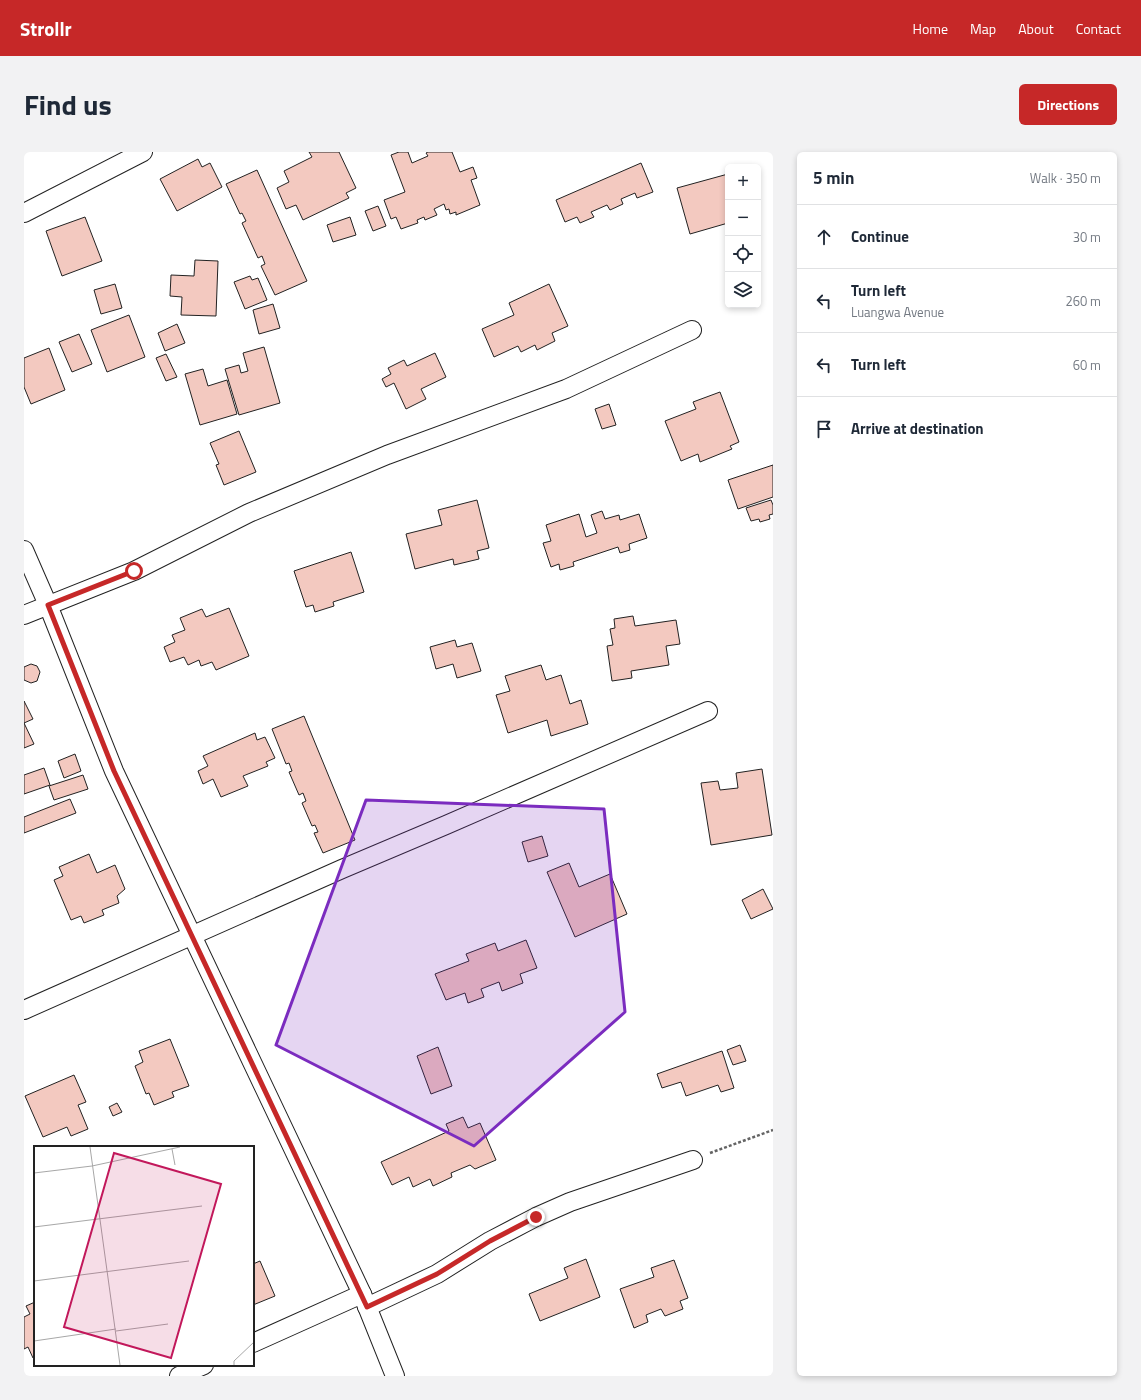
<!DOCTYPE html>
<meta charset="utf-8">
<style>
:root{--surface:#fff;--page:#f2f2f3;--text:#1f2937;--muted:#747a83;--line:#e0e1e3;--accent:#c62828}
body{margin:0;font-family:"Titillium Web",sans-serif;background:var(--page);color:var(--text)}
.controls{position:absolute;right:12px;top:12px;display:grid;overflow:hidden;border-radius:6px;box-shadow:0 2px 6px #0003}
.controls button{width:36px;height:36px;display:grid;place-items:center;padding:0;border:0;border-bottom:1px solid var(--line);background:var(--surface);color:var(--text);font:20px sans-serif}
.stop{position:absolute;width:12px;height:12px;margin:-9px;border:3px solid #c62828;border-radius:50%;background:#fff}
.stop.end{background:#c62828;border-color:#fff;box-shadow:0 1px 4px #0008}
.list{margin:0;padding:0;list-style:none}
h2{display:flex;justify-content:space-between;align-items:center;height:52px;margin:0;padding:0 16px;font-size:17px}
h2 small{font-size:13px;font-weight:400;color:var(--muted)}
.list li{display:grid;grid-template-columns:26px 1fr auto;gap:12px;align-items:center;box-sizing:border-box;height:64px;padding:0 16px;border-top:1px solid var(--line)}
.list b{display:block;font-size:15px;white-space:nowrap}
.list p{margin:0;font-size:13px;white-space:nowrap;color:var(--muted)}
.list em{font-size:13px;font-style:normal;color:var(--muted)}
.icon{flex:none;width:22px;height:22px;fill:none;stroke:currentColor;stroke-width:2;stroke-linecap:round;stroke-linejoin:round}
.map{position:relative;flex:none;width:749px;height:1224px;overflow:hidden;border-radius:6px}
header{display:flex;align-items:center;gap:24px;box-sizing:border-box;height:56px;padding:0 20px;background:var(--accent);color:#fff}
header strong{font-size:19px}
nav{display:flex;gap:22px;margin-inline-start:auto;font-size:14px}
.intro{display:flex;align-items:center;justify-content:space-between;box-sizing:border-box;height:96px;padding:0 24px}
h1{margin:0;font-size:28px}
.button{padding:10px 18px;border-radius:6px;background:var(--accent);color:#fff;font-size:14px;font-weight:700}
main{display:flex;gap:24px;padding:0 24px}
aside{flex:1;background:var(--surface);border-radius:6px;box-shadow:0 2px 6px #0003}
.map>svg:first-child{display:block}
.building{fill:#f3c9c0;stroke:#222}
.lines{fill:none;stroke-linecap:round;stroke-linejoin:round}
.street-casing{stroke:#222;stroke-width:20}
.path{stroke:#646464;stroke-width:2.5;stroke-dasharray:3 2;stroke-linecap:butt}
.street{stroke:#fff;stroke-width:18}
.route{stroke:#c62828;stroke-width:5}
.marked{fill:#7b2cbf;fill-opacity:0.2;stroke:#7b2cbf;stroke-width:3;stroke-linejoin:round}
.inset-road{fill:none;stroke:#a7a7a7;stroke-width:1}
.view{fill:#c2185b;fill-opacity:0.15;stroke:#c2185b;stroke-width:2}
.inset-edge{fill:none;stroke:#222;stroke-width:2}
</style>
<header>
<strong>Strollr</strong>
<nav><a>Home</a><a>Map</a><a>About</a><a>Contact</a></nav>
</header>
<div class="intro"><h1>Find us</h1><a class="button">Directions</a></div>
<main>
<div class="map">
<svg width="749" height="1224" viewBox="0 0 749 1224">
<rect width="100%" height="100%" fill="#fff"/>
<g class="building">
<polygon points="285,0 315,0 332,36 322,41 325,46 279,68 272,53 262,57 253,36 265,30 260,19 288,5"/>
<polygon points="375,0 384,0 388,11 404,4 402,1 404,0 428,0 436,20 449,15 453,26 447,28 456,53 432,63 432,60 426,62 425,57 422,58 420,52 410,57 413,63 401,68 400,65 393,68 394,71 377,77 372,65 367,67 360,48 381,40 367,3"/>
<polygon points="174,7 178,15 186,11 198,35 153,59 136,27"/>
<polygon points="617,11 629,40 613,46 611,41 597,47 599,52 586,58 583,53 567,60 570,65 556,71 553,65 541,70 532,48"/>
<polygon points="233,18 283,129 251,143 237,114 241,112 238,104 234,106 218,71 222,69 218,61 216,62 202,32"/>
<polygon points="704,22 704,71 666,82 653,36"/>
<polygon points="354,54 362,74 349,79 341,59"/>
<polygon points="61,65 78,109 38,124 22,79"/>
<polygon points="326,65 332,83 309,90 303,73"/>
<polygon points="171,108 194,109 192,164 157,163 158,145 146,144 147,123 170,124"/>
<polygon points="226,124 228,128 234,126 243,148 221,157 210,130"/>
<polygon points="91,132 98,156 77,162 70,138"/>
<polygon points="525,132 544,174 528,181 531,189 513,198 511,193 497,200 494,194 470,205 458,177 490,163 485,151"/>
<polygon points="249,152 256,176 235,182 229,158"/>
<polygon points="105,163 121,205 83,220 67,178"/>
<polygon points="153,172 161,191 141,199 134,181"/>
<polygon points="55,182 68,212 48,220 35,190"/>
<polygon points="240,195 256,251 215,263 201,217 215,213 217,221 224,219 219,201"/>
<polygon points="25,196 41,238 7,252 0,235 0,206"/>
<polygon points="411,201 422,225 397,237 402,247 382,257 370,231 362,235 358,227 367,222 364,216 380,208 383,214"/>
<polygon points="142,202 153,225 142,229 132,206"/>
<polygon points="179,217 184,234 203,228 213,262 176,273 161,222"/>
<polygon points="696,240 715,290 706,294 708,297 676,310 674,302 657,309 641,269 672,257 669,250"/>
<polygon points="585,252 592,273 578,277 571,257"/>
<polygon points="215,279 232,320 200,333 192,313 195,312 186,291"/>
<polygon points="749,313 749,345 714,357 704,328"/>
<polygon points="453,348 465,396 453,399 455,407 430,413 429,407 391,417 382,382 418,373 414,358"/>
<polygon points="747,348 749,353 749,362 745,363 746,367 736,370 735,367 727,369 722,356"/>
<polygon points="578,359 581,367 595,363 596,368 615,362 623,386 605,392 606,398 596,401 594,395 549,410 550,414 536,418 535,412 527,415 519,391 527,389 522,373 555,362 562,385 573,381 567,363"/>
<polygon points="327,400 340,440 309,450 310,454 291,460 289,453 282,455 270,419"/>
<polygon points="205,456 225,504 192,518 188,510 177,514 175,508 164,513 160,505 146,510 140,495 151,490 148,483 161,478 156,466 178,457 182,465"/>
<polygon points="609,464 611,474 652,468 656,492 642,494 645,513 607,519 608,526 588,529 583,494 589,493 586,477 591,476 590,467"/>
<polygon points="431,488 433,495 448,491 457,519 433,526 429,512 412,517 406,495"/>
<polygon points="7,512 13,514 16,520 13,529 7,531 0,528 0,515"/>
<polygon points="517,513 522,528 537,523 546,552 557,548 564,572 527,584 523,568 484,581 472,543 486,539 481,524"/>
<polygon points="0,549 9,567 0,571 10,592 0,596"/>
<polygon points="280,564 331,688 299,701 290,681 294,680 291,673 288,674 278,651 282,649 279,641 275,643 265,620 268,619 265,611 262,612 248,577"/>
<polygon points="231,581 233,588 241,585 251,606 242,610 244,614 219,624 224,634 197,645 189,627 179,632 174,619 184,614 179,604"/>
<polygon points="51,602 57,619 40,626 34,609"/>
<polygon points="20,616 26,633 0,642 0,623"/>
<polygon points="738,617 748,683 687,693 677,631 694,629 696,638 714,636 712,621"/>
<polygon points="59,623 64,637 30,648 25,634"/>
<polygon points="46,647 52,661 0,681 0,665"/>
<polygon points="518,684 524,704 504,710 498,690"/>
<polygon points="65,702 73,721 91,713 101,737 93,744 95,751 78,758 80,763 60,771 57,764 47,768 30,728 39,724 35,715"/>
<polygon points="545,711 555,735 586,722 603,762 551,785 523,720"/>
<polygon points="739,737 749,757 727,767 718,748"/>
<polygon points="502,788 513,816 496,822 499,831 478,839 475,830 457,837 460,845 444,851 441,841 422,848 411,822 445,809 442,802 471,791 474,799"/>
<polygon points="146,887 165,934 148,940 150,945 130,953 125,941 122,942 111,914 119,910 115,899"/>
<polygon points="716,893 722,909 709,913 703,898"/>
<polygon points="414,895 428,934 407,942 393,904"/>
<polygon points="698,899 710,936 697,940 694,933 662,944 657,930 638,936 633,922"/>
<polygon points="50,923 62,950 54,953 64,977 47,984 43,975 19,985 1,944"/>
<polygon points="93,951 98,960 89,964 85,955"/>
<polygon points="439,965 444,976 456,971 472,1008 451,1017 446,1013 427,1021 428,1025 409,1034 406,1027 389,1035 385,1025 368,1033 357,1010 425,979 422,972"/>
<polygon points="562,1107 576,1145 516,1169 505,1142 544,1126 540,1116"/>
<polygon points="650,1108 664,1146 656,1149 659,1157 641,1164 637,1157 622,1163 624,1170 610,1176 596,1137 630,1125 627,1116"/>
<polygon points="236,1109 251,1144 229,1153 229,1112"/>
<polygon points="11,1150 11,1205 9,1206 4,1195 0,1197 0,1165 6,1162 2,1154"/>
</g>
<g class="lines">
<defs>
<g id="street">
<polyline points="0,61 119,0"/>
<polyline points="0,398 24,453 90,619 338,1142 371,1224"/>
<polyline points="0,463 110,419 225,361 363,303 542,237 668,178"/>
<polyline points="0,858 318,717 422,673 684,559"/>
<polyline points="343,1155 413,1122 466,1089 512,1065 546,1050 669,1008"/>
<polyline points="229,1191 338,1142"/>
<polyline points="155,1224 180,1213"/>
</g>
</defs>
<use href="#street" class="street-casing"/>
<polyline class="path" points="686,1001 749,978"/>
<use href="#street" class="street"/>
</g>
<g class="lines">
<polyline class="route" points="110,419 24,453 90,619 343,1155 413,1122 466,1089 512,1065"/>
</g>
<path class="marked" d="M342,648L580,657L601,860L450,994L252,893Z"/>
<g transform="translate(10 994)">
<rect width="220" height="220" fill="#fff"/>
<path class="inset-road" d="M56,1L86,219M138,3L141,19M0,27L58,20L146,1M0,81L168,60M0,135L155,115M82,185L134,178M0,195L82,183M200,219V215L220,196"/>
<path class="view" d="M80,7L187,38L137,212L30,181Z"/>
<rect width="220" height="220" class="inset-edge"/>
</g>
</svg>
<div class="controls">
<button>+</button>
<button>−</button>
<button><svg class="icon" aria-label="locate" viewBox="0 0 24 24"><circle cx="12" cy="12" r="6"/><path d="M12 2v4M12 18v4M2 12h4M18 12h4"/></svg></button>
<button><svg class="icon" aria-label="layers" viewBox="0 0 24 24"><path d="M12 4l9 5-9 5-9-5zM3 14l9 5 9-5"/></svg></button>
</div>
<div class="stop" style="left:110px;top:419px"></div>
<div class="stop end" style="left:512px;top:1065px"></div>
</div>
<aside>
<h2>5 min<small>Walk · 350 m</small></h2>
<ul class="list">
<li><svg class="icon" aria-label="ahead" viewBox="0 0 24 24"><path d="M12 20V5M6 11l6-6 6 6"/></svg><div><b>Continue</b></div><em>30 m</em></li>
<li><svg class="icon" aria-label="left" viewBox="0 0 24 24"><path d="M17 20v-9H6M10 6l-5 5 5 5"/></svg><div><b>Turn left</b><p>Luangwa Avenue</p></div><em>260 m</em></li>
<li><svg class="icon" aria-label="left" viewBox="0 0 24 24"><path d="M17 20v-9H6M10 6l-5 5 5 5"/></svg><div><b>Turn left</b></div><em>60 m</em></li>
<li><svg class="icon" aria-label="arrive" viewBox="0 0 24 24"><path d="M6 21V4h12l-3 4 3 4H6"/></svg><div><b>Arrive at destination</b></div></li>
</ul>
</aside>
</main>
